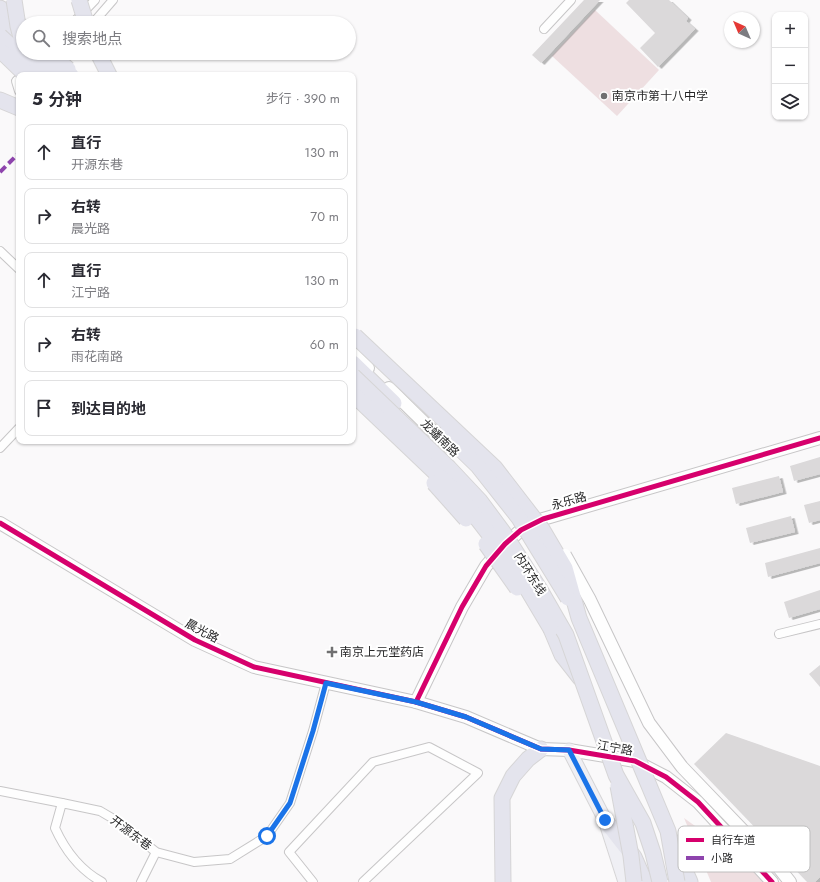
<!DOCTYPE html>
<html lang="zh">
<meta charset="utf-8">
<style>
:root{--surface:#fff;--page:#f2f2f3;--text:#2b2b33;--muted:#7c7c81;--line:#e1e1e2}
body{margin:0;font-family:Jost,"Noto Sans SC",sans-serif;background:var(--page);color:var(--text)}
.controls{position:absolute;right:12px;top:12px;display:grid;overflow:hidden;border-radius:8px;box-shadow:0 1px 3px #0004}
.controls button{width:36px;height:36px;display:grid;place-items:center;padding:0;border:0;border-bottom:1px solid var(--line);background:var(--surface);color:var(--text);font:20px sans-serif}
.compass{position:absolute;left:724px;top:12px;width:36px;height:36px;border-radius:50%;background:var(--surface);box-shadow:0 1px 3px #0004;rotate:316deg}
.stop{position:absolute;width:12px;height:12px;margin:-9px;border:3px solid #1a73e8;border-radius:50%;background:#fff}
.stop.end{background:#1a73e8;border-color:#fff;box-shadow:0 1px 4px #0008}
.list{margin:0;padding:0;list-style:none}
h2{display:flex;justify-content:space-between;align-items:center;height:52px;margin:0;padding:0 16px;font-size:17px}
h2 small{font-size:13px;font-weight:400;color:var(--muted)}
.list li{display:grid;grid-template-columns:26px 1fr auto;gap:12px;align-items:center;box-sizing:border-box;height:56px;margin:0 8px 8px;padding:0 8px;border:1px solid var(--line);border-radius:8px}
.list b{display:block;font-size:15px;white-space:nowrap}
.list p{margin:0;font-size:13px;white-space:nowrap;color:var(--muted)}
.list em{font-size:13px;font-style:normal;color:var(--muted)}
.icon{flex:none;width:22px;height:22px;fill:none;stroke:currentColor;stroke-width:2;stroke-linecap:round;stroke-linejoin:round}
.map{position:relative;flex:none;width:820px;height:882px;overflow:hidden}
.search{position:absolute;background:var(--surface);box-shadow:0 1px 3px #0004;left:16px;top:16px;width:340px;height:44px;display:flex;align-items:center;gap:10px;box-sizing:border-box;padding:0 14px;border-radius:22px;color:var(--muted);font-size:15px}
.panel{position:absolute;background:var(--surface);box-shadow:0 1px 3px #0004;left:16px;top:72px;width:340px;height:372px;border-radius:8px}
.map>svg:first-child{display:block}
.green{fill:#eedfe1}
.building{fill:#dbd9da;filter:url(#shadow)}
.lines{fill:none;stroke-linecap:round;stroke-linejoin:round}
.street-casing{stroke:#c7c6c7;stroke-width:10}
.secondary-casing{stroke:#c7c6c7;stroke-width:14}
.primary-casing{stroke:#d6d5d6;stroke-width:15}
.highway-casing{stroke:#d6d5d6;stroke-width:17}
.street{stroke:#fefefe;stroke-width:8}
.secondary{stroke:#fefefe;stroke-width:12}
.primary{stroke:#efeff4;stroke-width:13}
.highway{stroke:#e4e4ed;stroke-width:15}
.secondary-bridge-casing{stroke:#c7c6c7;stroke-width:14;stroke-linecap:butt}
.highway-bridge-casing{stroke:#d6d5d6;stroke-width:17;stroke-linecap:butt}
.secondary-bridge{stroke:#fefefe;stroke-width:12}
.highway-bridge{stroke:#e4e4ed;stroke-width:15}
.quiet{stroke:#8e44ad;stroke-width:4;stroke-dasharray:8 4;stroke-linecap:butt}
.cycleway-casing{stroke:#fff;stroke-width:8}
.cycleway{stroke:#d6006c;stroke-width:5}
.route{stroke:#1a73e8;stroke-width:5}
.poi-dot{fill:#707071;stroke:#fff;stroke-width:1.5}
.labels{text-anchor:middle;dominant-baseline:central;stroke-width:4;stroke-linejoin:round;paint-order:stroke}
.poi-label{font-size:12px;fill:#262627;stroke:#fff;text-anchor:start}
.street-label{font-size:12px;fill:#262627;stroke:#fff}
.key{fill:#fff;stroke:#bebebe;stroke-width:1}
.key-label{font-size:11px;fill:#262627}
</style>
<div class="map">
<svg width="820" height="882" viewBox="0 0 820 882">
<defs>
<filter id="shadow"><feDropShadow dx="3.5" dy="2" stdDeviation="0" flood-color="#0004"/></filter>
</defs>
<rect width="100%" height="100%" fill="#faf9fa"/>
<g class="green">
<polygon points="595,10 659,70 617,116 552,56"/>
<polygon points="684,818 748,864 765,882 711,882"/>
</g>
<g class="building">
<polygon points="584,0 600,0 541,63 532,55"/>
<polygon points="629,0 669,0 688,18 686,21 695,29 658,67 640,48 655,33 626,3"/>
<polygon points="820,457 820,474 794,481 790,466"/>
<polygon points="779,476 783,492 736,504 732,488"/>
<polygon points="820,501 820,520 809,523 804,505"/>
<polygon points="791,516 795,532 750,543 746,528"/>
<polygon points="820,548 820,563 768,577 765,563"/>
<polygon points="820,590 820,609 789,618 784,602"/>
<polygon points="820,665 820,687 809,674"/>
<polygon points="726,733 820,766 820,877 815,882 807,882 694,764"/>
</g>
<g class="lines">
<defs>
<g id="street">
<polyline points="73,23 95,0"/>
<polyline points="93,23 113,0"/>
<polyline points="544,29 571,0"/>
<polyline points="62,58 66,53"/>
<polyline points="19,78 16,81 19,91"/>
<polyline points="0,251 19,269"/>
<polyline points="0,448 19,428"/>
<polyline points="779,634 820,624"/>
<polyline points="0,791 62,803"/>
<path d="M102,882C80,870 65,850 55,828L62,803L100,811L117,821L156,852L194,862L230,859L267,836L290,803L313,731L326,683"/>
<polyline points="141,882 156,852"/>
<polyline points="313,882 289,852 373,762 429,747 478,773 363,882"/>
</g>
<g id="secondary">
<polyline points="353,353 368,368"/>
<polyline points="389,388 448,446"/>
<polyline points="0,523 195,640 254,667 416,702 466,717 541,749 569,750 635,761 666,777 698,802 772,882"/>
<polyline points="416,702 462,607 486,566 505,544 521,530 543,519 820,438"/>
<polyline points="779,868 790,882"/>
</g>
<polyline id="primary" points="569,750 605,820 625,882"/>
<g id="highway">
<polyline points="0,8 23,28"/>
<polyline points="0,22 23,44"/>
<polyline points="98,53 109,75"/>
<polyline points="0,100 19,108"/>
<polyline points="353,363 394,403"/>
<polyline points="551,629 562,655 580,678"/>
<polyline points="605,820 634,857 645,882"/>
<polyline points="672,841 690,882"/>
<polyline points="503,882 502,798 513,776 528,759 541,749"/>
</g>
</defs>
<use href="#street" class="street-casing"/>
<use href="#secondary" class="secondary-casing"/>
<use href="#primary" class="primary-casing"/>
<use href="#highway" class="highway-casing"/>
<use href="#street" class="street"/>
<use href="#secondary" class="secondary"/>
<use href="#primary" class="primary"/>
<use href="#highway" class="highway"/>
<defs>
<polyline id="secondary-bridge" points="565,555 590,600 649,723 682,767 779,868"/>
<g id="highway-bridge">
<polyline points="14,0 18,26 23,45"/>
<polyline points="79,0 86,23"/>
<polyline points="0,36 42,75"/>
<polyline points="0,48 42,62 71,75"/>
<polyline points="1,51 26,75"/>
<polyline points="50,53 68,69"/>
<polyline points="355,336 495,468 542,529 565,568 579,618 668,831 677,882"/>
<polyline points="353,376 449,468 480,501 503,532 539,588 566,635 616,775 643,823 653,853 660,882"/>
<polyline points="353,394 459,495 513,565 551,629"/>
<polyline points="445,434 478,466 519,518 568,598"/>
<polyline points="434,483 466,519"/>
<polyline points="486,544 517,588"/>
<polyline points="618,786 631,856 634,882"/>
</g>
</defs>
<use href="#secondary-bridge" class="secondary-bridge-casing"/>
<use href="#highway-bridge" class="highway-bridge-casing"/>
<use href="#secondary-bridge" class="secondary-bridge"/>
<use href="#highway-bridge" class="highway-bridge"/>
<polyline class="quiet" points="0,172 19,153"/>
<defs>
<g id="cycleway">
<polyline points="0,523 195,640 254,667 416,702 466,717 541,749 569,750 635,761 666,777 698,802 772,882"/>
<polyline points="416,702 462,607 486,566 505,544 521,530 543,519 820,438"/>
</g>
</defs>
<use href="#cycleway" class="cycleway-casing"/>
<use href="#cycleway" class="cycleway"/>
</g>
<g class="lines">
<polyline class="route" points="267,836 290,803 313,731 326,683 416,702 466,717 541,749 569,750 605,820"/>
</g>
<g class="poi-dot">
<circle cx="604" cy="96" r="4"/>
<path d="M330 646h4v4h4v4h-4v4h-4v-4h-4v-4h4z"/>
</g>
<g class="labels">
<g class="poi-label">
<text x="612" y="96">南京市第十八中学</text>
<text x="340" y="652">南京上元堂药店</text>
</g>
<g class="street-label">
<text transform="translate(440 438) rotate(44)">龙蟠南路</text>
<text transform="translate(569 501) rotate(-16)">永乐路</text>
<text transform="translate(530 574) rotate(58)">内环东线</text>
<text transform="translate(202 631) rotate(28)">晨光路</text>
<text transform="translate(615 748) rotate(10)">江宁路</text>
<text transform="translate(131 833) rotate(37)">开源东巷</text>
</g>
</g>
<rect x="678" y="826" width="132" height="46" rx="6" class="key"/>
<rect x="686" y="838" width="18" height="4" fill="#d6006c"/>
<rect x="686" y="856" width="18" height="4" fill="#8e44ad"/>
<g class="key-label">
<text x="711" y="844">自行车道</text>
<text x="711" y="862">小路</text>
</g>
</svg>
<div class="controls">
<button>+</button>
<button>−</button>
<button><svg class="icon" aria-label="layers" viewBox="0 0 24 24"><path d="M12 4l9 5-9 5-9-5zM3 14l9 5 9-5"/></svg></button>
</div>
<svg class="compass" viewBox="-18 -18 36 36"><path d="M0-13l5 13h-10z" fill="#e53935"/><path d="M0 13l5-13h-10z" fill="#7c7c81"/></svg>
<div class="stop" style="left:267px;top:836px"></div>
<div class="stop end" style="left:605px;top:820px"></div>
<div class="search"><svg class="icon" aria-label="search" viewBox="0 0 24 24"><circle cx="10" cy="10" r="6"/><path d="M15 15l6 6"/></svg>搜索地点</div>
<section class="panel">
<h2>5 分钟<small>步行 · 390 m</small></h2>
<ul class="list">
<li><svg class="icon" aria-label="ahead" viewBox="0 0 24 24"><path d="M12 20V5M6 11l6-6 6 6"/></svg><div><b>直行</b><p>开源东巷</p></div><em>130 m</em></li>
<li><svg class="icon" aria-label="right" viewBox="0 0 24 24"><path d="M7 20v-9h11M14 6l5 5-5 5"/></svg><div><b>右转</b><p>晨光路</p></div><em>70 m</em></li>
<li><svg class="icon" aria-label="ahead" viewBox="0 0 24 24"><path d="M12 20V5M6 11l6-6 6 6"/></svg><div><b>直行</b><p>江宁路</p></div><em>130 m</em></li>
<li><svg class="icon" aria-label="right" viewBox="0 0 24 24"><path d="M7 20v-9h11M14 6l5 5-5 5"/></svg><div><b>右转</b><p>雨花南路</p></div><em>60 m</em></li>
<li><svg class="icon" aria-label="arrive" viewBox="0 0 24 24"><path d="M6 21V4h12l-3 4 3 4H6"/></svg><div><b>到达目的地</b></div></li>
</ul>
</section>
</div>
